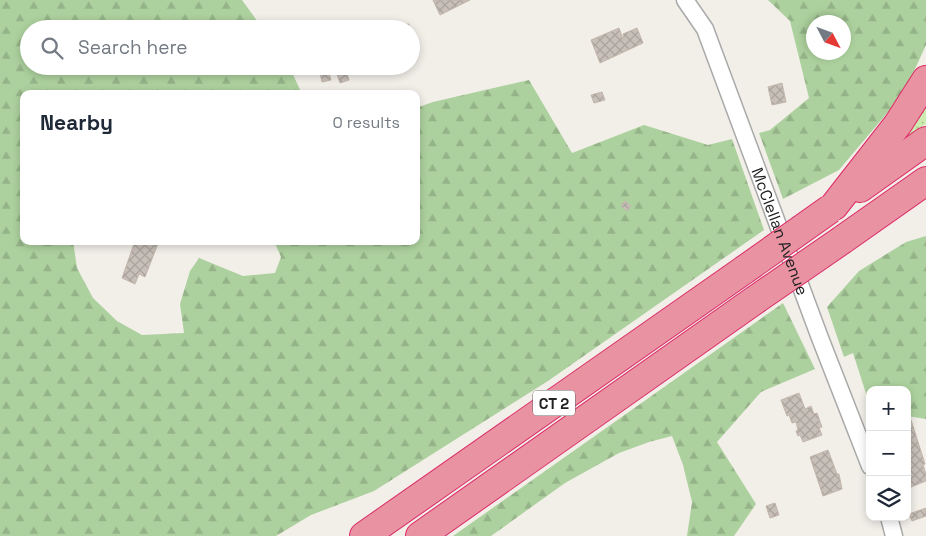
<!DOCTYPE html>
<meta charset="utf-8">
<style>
:root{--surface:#fff;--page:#f6f6f7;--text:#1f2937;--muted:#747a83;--line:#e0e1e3}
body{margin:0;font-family:"Space Grotesk",sans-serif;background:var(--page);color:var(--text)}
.controls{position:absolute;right:15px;bottom:15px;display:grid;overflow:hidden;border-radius:10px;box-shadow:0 2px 8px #0003}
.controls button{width:45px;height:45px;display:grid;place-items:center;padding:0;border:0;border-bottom:1px solid var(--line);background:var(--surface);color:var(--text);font:25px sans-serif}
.compass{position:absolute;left:806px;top:15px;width:45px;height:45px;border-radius:50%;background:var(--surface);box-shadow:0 2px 8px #0003;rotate:131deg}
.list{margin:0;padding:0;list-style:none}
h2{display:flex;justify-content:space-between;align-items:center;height:65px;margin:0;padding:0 20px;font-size:21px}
h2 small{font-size:16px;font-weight:400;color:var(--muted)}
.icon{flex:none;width:28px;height:28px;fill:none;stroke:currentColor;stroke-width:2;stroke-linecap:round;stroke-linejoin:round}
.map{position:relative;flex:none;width:926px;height:536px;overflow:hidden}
.search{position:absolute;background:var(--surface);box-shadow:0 2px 8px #0003;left:20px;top:20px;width:400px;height:55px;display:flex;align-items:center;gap:12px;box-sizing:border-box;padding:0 18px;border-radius:28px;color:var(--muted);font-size:19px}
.panel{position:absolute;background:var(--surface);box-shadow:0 2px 8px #0003;left:20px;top:90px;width:400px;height:155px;border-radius:10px}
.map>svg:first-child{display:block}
.grass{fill:url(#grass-dots)}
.forest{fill:url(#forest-firs);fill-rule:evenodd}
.building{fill:url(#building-cross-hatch);stroke:#c4b6ab}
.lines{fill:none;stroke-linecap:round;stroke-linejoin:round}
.street-casing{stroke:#a9a9a9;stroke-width:19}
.highway-casing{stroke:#dc2a67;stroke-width:30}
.street{stroke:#fff;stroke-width:16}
.highway{stroke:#e892a2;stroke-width:28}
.highway-bridge-casing{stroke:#dc2a67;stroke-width:30;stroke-linecap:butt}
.highway-bridge{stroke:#e892a2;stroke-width:28}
.labels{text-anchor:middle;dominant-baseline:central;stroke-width:4;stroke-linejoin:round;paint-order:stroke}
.shield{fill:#fff;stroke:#646464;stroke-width:1}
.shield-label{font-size:15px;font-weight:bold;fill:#222}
.street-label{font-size:16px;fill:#222;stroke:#fff}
</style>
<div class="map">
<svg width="926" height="536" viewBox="0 0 926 536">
<defs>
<pattern id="grass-dots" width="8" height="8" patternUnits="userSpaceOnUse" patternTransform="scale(1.25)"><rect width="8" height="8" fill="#cdebb0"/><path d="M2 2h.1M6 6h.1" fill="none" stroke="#b0c997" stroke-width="1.8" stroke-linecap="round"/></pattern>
<pattern id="forest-firs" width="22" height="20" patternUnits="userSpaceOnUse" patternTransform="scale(1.25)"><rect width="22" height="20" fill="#add19e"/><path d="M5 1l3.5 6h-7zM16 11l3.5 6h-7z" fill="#95b388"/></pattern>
<pattern id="building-cross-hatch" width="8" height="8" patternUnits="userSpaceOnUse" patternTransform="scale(1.25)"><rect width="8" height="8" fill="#c7bfb8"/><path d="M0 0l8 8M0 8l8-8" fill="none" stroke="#aba49e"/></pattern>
</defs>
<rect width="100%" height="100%" fill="#f2efe9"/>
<polygon class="grass" points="926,95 926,124 904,140 895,137"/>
<g class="forest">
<polygon points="0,0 242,0 263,29 29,29 29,66 289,66 302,94 24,94 24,241 73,241 77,268 93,298 117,321 142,335 184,333 180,304 190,271 199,258 243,276 275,273 281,257 274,241 416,241 416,108 433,102 529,80 572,153 644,125 708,145 732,139 764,230 548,381 374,491 311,515 276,536 0,536"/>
<path d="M768,0H926V45L904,93L839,170L783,199L759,133L770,130L809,98L790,21ZM814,22H844V52H814Z"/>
<polygon points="926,236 926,419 907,416 907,390 870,390 870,406 853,353 844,357 827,307 859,271 906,242"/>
<polygon points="783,303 815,369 761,392 717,442 756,504 734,536 687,536 692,502 683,465 672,436 649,442 619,453 565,483 491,536 453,536"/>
</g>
<g class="building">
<polygon points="433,0 470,0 440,15"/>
<polygon points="376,24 377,29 357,28"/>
<polygon points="409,24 409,29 400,29 400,25"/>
<polygon points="619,28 623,39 624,39 623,34 637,28 643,43 600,63 591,40"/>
<polygon points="327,66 331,80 322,82 319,68"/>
<polygon points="345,68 349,80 340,83 336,71"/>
<polygon points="782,83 786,102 772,105 768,87"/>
<polygon points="602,92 605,100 594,103 591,95"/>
<polygon points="625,201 631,206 627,211 621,206"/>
<polygon points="135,241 159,241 145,277 139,274 135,284 122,278"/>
<polygon points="799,393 805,409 811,406 814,414 817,413 822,427 819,428 822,435 803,442 800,435 798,436 796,431 798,430 796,422 792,423 789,415 787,416 781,400"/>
<polygon points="911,420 925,464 923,465 926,474 926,481 911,487 907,478 907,421"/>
<polygon points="828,450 837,474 839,474 842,489 823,496 810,457"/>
<polygon points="775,503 779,515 770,518 766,506"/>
<polygon points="926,508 926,516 912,521 909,514"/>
</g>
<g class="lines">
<defs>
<g id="street">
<path id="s1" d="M685,0L705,29L820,338L870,466"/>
<polyline points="889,517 894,536"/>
</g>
<g id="highway">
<polyline points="860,188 926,141"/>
<polyline points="834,206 898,124 926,80"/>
<polyline points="842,240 926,181"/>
<polyline points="364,536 744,270"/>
<polyline points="420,536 755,300"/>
</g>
</defs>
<use href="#street" class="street-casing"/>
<use href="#highway" class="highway-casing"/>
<use href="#street" class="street"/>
<use href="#highway" class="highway"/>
<defs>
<g id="highway-bridge">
<polyline points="744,270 830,209"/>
<polyline points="755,300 842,240"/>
</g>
</defs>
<use href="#highway-bridge" class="highway-bridge-casing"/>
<use href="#highway-bridge" class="highway-bridge"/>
</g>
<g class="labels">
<rect class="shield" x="533" y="390.5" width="42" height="25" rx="4"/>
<g class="shield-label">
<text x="554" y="403">CT 2</text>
</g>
<g class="street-label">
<text stroke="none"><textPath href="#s1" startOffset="251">McClellan Avenue</textPath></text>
</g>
</g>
</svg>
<div class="controls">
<button>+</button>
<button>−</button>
<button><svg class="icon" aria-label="layers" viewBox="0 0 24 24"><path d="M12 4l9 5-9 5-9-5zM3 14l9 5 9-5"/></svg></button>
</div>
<svg class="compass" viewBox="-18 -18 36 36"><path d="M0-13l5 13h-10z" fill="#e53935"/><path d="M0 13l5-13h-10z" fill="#747a83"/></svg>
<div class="search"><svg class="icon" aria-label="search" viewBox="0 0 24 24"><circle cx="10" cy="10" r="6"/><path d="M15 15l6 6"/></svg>Search here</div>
<section class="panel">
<h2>Nearby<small>0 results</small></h2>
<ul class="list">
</ul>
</section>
</div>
